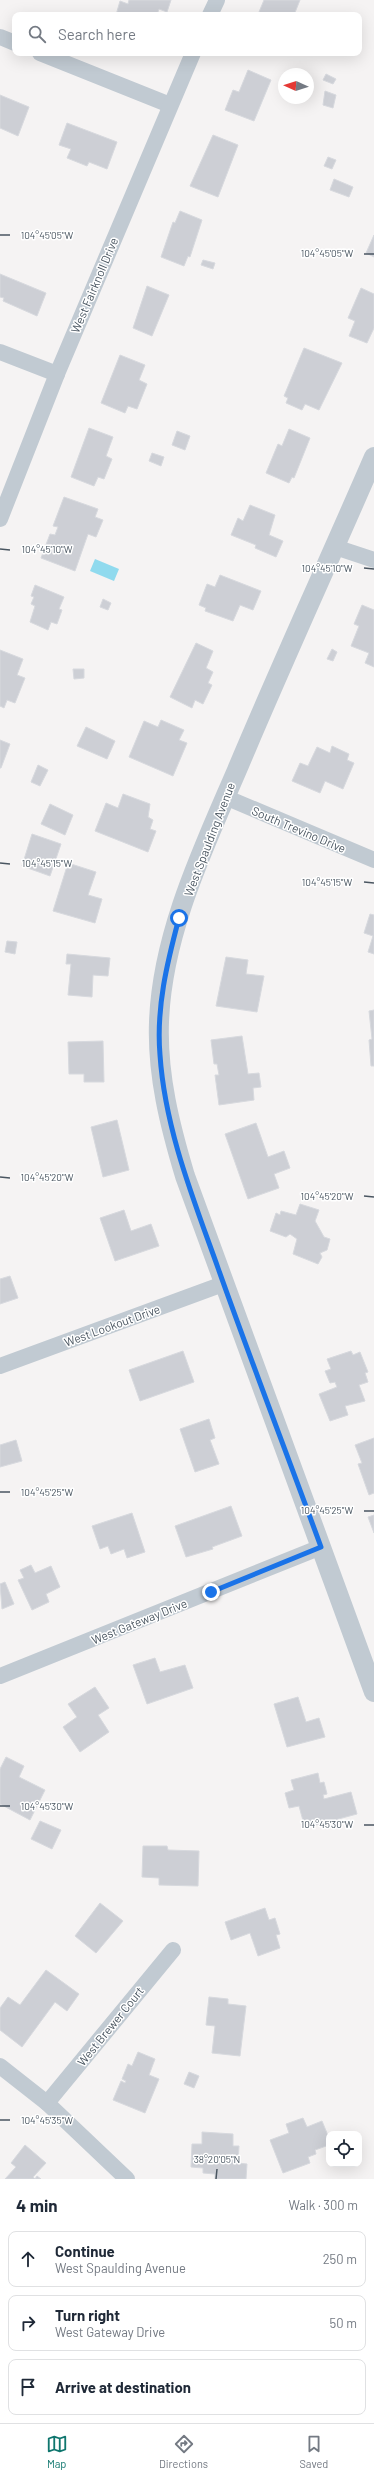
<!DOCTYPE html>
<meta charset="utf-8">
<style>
:root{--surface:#fff;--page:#f2f2f3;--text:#1f2937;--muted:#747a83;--line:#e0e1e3;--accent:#0f766e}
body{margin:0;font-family:Barlow,sans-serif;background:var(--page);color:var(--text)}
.controls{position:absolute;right:12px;bottom:12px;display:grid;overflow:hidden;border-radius:8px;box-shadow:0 4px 16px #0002}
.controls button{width:36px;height:36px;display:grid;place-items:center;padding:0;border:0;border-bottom:1px solid var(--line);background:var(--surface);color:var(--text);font:20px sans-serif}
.compass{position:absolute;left:278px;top:68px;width:36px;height:36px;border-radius:50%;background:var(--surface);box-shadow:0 4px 16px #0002;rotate:273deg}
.stop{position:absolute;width:12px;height:12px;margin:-9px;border:3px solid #1a73e8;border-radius:50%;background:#fff}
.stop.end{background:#1a73e8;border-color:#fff;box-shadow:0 1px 4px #0008}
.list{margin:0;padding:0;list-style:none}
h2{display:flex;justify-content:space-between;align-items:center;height:52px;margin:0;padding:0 16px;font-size:17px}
h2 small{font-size:13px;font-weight:400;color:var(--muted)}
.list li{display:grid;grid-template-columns:26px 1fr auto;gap:12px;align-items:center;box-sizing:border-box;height:56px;margin:0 8px 8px;padding:0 8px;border:1px solid var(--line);border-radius:8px}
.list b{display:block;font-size:15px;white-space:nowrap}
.list p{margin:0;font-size:13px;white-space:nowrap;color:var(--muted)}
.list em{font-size:13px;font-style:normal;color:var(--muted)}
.icon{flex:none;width:22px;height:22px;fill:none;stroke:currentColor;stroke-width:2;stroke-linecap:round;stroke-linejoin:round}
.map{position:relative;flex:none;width:374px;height:2179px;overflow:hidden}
.search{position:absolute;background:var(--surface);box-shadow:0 4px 16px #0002;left:12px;right:12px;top:12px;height:44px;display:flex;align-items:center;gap:10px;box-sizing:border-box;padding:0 14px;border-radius:8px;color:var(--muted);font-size:15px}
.sheet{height:244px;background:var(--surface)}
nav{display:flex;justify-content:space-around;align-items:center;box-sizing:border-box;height:56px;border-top:1px solid var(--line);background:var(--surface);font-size:11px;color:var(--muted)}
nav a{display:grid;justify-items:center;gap:2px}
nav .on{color:var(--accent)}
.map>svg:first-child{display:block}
.water{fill:#90daee}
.building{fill:#cdcfd5;stroke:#d7d9de}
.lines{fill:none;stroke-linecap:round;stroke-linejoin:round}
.minor{stroke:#c1cad2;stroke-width:16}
.tertiary{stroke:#c1cad2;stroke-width:20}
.route{stroke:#1a73e8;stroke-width:5}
.ticks{fill:none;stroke:#4a5661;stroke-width:1.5}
.labels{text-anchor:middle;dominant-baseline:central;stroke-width:3;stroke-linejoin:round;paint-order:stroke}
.street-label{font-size:12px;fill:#4a5661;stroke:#fff}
.ticks-label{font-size:10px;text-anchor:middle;fill:#4a5661;stroke:#fff;stroke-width:3;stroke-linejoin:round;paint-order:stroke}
</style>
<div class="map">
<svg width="374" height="2179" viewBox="0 0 374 2179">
<rect width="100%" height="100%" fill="#f5f3f3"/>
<polygon class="water" points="95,559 119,569 114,581 90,571"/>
<g class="building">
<polygon points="129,0 171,0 167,12 159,9 157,15 116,15 120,1 128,4"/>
<polygon points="264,0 300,0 294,15 266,15 259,12"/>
<polygon points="248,70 271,80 254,121 225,110 233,90 239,92"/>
<polygon points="326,74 336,79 333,84 323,80"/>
<polygon points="325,91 336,95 333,108 323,105"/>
<polygon points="0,95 29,107 18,136 0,128"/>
<polygon points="67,123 117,142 107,169 89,162 87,166 67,158 71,149 59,145"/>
<polygon points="213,135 238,145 218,197 190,186"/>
<polygon points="328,157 336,160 332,169 324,166"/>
<polygon points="334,179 353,187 349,197 330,190"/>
<polygon points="180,211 202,220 190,257 188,256 184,266 161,257 173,222 175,223"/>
<polygon points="374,235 374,257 366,253"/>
<polygon points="203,260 215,263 213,269 201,265"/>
<polygon points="0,274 46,293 37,316 3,301 4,298 0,297"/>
<polygon points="147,286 169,295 152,336 133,328"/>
<polygon points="361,288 374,294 374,328 367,343 349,336 355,321 348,318"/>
<polygon points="304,348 342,363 319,410 305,404 302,410 286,403 288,398 284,396"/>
<polygon points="120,355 145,365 139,380 147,384 137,409 128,406 125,413 101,403"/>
<polygon points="89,428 113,437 106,456 112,459 104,479 98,477 94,486 71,477"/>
<polygon points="289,429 310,438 294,478 292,477 289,483 266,473 278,444 282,446"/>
<polygon points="177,431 190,436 185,450 172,445"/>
<polygon points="152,453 164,457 161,466 149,461"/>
<polygon points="64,497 98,509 95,517 103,520 96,537 88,534 75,571 41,558 50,534 55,535 58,527 53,526"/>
<polygon points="250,505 275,515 269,535 283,541 276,557 255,548 256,545 231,535 238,518 243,521"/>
<polygon points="220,575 261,591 253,610 240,605 233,621 205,611 206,608 199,605 207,584 215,587"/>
<polygon points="35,585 64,597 59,609 62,610 57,624 51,622 48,630 30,622 35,606 31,604 34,597 31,596"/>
<polygon points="103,599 111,603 108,610 100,607"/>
<polygon points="362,605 374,610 374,667 365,663 369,653 351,646 359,626 354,624"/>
<polygon points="196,643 213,651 206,668 213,672 208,683 212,685 203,704 195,700 192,708 170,697"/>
<polygon points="332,649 337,652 333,661 327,659"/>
<polygon points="0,650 23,659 17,675 25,678 15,703 7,700 4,708 0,706"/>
<polygon points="73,669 84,669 84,678 74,679"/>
<polygon points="161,720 184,730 179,740 187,743 173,776 129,757 144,721 158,727"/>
<polygon points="86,727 115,741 107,759 77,746"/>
<polygon points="0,740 10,744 1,768 0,768"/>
<polygon points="332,746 349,754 347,760 354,763 343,789 325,781 320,793 292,781 300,763 308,766 317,747 330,753"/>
<polygon points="38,765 48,770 40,786 31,782"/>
<polygon points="123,794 150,804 148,817 153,820 150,829 156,831 148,852 95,831 106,803 118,808"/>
<polygon points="50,804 73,815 65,835 41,824"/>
<polygon points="32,834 61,844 50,876 22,866"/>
<polygon points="68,863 96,872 88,895 102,899 95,923 53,911"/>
<polygon points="370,914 374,915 374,954 368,952 373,936 364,933"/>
<polygon points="7,941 17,942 15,954 5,952"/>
<polygon points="67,954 110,958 108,976 93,975 92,997 68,995 71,964 66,964"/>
<polygon points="226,957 248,960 246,974 264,976 257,1012 216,1006"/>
<polygon points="374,1010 374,1066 371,1066 369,1040 372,1039 369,1011"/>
<polygon points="242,1036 248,1074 259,1073 261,1087 253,1088 254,1100 219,1105 215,1075 219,1075 217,1064 214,1064 211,1040"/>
<polygon points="103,1041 104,1082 84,1082 84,1074 69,1074 68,1042"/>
<polygon points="117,1120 129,1170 103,1177 91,1127"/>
<polygon points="256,1123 268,1157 284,1151 290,1168 274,1174 279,1188 248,1199 225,1134"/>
<polygon points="300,1204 319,1210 315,1221 324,1237 330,1239 327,1250 320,1253 322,1257 318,1264 293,1254 297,1239 290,1234 286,1237 270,1231 276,1213 280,1215 281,1211 296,1215"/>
<polygon points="124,1210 131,1231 151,1224 159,1246 115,1261 100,1218"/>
<polygon points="10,1276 18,1298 0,1304 0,1279"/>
<polygon points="183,1351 194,1382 140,1401 129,1370"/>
<polygon points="351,1351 353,1355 360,1352 368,1372 365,1373 368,1382 359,1385 365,1401 345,1406 348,1415 330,1421 319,1394 337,1387 335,1382 330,1383 325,1371 331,1369 327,1359"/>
<polygon points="209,1419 215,1438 210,1440 219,1464 195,1472 180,1429"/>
<polygon points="374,1438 374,1493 369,1495 358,1464 362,1463 355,1445"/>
<polygon points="16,1440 22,1461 0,1467 0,1445"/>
<polygon points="231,1506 242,1536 212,1547 213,1549 186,1557 175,1526"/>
<polygon points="132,1513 145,1552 127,1558 124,1549 111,1554 108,1546 100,1549 92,1526"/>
<polygon points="374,1515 374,1533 368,1517"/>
<polygon points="31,1565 35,1573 51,1566 60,1587 46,1594 49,1602 32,1610 18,1580 24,1578 20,1570"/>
<polygon points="5,1582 14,1604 2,1609 0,1584"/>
<polygon points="155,1658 160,1672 185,1665 193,1688 147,1704 133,1665"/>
<polygon points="95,1687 109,1708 98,1715 109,1732 80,1752 63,1727 77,1717 68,1704"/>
<polygon points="298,1697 306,1722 319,1718 325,1737 287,1747 274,1704"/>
<polygon points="6,1757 24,1766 19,1777 45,1790 30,1820 0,1804 0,1769"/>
<polygon points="318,1773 320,1783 324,1782 327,1794 323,1795 324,1799 351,1792 357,1814 305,1828 299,1806 289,1808 285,1793 294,1790 291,1780"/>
<polygon points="40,1821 61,1830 52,1849 31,1839"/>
<polygon points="143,1846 167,1846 168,1850 199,1851 198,1886 159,1885 159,1878 142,1877"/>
<polygon points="100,1903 123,1921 96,1953 75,1936"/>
<polygon points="265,1908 269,1920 275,1918 280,1934 276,1935 280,1948 258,1956 250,1933 231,1940 225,1922"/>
<polygon points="46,1970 79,1994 67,2011 55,2002 22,2047 0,2030 0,2008 8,1997 20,2005"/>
<polygon points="209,1997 228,1999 228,2004 246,2006 240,2056 212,2053 215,2026 206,2025"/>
<polygon points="138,2052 155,2059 149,2075 159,2079 145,2113 113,2100 121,2081 125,2083 126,2081 122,2079 128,2064 132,2066"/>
<polygon points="189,2072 199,2076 194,2088 184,2084"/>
<polygon points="303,2118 307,2127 322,2121 329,2138 329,2145 315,2150 316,2154 308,2157 310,2163 283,2173 270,2140 289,2133 286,2124"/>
<polygon points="202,2132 233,2134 233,2146 239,2146 238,2163 247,2164 246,2179 215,2179 215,2174 203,2173 203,2168 191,2167 192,2144 202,2144"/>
<polygon points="25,2145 46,2163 33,2177 35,2179 37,2176 41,2179 5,2179 16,2167 11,2163"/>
</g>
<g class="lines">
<g class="minor">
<polyline points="210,15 217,0"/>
<polyline points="0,37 15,43"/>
<polyline points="40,53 170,105"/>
<polyline points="0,352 57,374"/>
<polyline points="0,519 57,374 193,53"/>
<polyline points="335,547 374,560"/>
<polyline points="225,797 374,860"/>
<polyline points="0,1366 223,1284"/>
<polyline points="0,1676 321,1547"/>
<polyline points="0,2066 47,2103 127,2179"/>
<polyline points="47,2103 173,1950"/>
</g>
<path class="tertiary" d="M374,457C329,561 281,665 237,770C203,849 162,934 159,1022C157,1075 170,1126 185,1176L374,1692"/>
</g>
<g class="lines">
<path class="route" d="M179,918C167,963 156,1008 160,1055C165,1129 193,1198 218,1268C251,1361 287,1454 321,1547L211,1592"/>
</g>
<path class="ticks" d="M0,235H10M364,254H374M0,549L10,550M364,568L374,569M0,863L10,864M364,882L374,883M0,1177L10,1178M364,1196L374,1197M0,1492H10M364,1511H374M0,1806H10M364,1825H374M0,2120H10M216,2179L217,2169"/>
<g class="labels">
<g class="street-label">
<text transform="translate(94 285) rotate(-67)">West Fairknoll Drive</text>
<text transform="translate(299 829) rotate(23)">South Trevino Drive</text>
<text transform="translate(209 839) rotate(-69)">West Spaulding Avenue</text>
<text transform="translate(112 1325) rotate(-20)">West Lookout Drive</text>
<text transform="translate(139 1621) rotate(-22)">West Gateway Drive</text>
<text transform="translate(110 2026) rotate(-51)">West Brewer Court</text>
</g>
</g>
<g class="ticks-label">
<text x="47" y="239">104°45'05"W</text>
<text x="327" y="257">104°45'05"W</text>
<text x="47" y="553">104°45'10"W</text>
<text x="327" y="572">104°45'10"W</text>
<text x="47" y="867">104°45'15"W</text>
<text x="327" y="886">104°45'15"W</text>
<text x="47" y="1181">104°45'20"W</text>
<text x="327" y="1200">104°45'20"W</text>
<text x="47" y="1496">104°45'25"W</text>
<text x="327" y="1514">104°45'25"W</text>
<text x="47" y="1810">104°45'30"W</text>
<text x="327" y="1828">104°45'30"W</text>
<text x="47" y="2124">104°45'35"W</text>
<text x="217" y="2163">38°20'05"N</text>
</g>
</svg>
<div class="controls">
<button><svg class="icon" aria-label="locate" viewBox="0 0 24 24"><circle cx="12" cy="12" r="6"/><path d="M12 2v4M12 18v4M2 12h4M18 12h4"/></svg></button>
</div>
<svg class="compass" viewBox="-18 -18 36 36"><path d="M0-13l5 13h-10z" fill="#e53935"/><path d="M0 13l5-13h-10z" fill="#747a83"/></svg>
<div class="stop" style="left:179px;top:918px"></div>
<div class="stop end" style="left:211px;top:1592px"></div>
<div class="search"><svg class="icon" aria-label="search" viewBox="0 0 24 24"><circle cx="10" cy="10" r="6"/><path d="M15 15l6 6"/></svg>Search here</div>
</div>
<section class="sheet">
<h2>4 min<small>Walk · 300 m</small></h2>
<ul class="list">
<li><svg class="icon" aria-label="ahead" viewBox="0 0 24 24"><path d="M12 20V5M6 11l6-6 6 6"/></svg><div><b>Continue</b><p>West Spaulding Avenue</p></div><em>250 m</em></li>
<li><svg class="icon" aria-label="right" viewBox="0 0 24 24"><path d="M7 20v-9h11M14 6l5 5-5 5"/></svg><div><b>Turn right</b><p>West Gateway Drive</p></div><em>50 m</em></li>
<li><svg class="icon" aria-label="arrive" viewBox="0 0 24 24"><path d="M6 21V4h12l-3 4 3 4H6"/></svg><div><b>Arrive at destination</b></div></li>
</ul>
</section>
<nav>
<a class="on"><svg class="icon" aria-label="map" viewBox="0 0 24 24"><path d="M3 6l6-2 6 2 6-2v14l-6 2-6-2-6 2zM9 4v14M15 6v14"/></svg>Map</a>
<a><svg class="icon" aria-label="directions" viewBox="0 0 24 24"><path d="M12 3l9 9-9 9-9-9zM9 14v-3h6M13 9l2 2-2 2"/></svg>Directions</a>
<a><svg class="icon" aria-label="saved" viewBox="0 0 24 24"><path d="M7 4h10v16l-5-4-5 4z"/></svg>Saved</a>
</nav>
